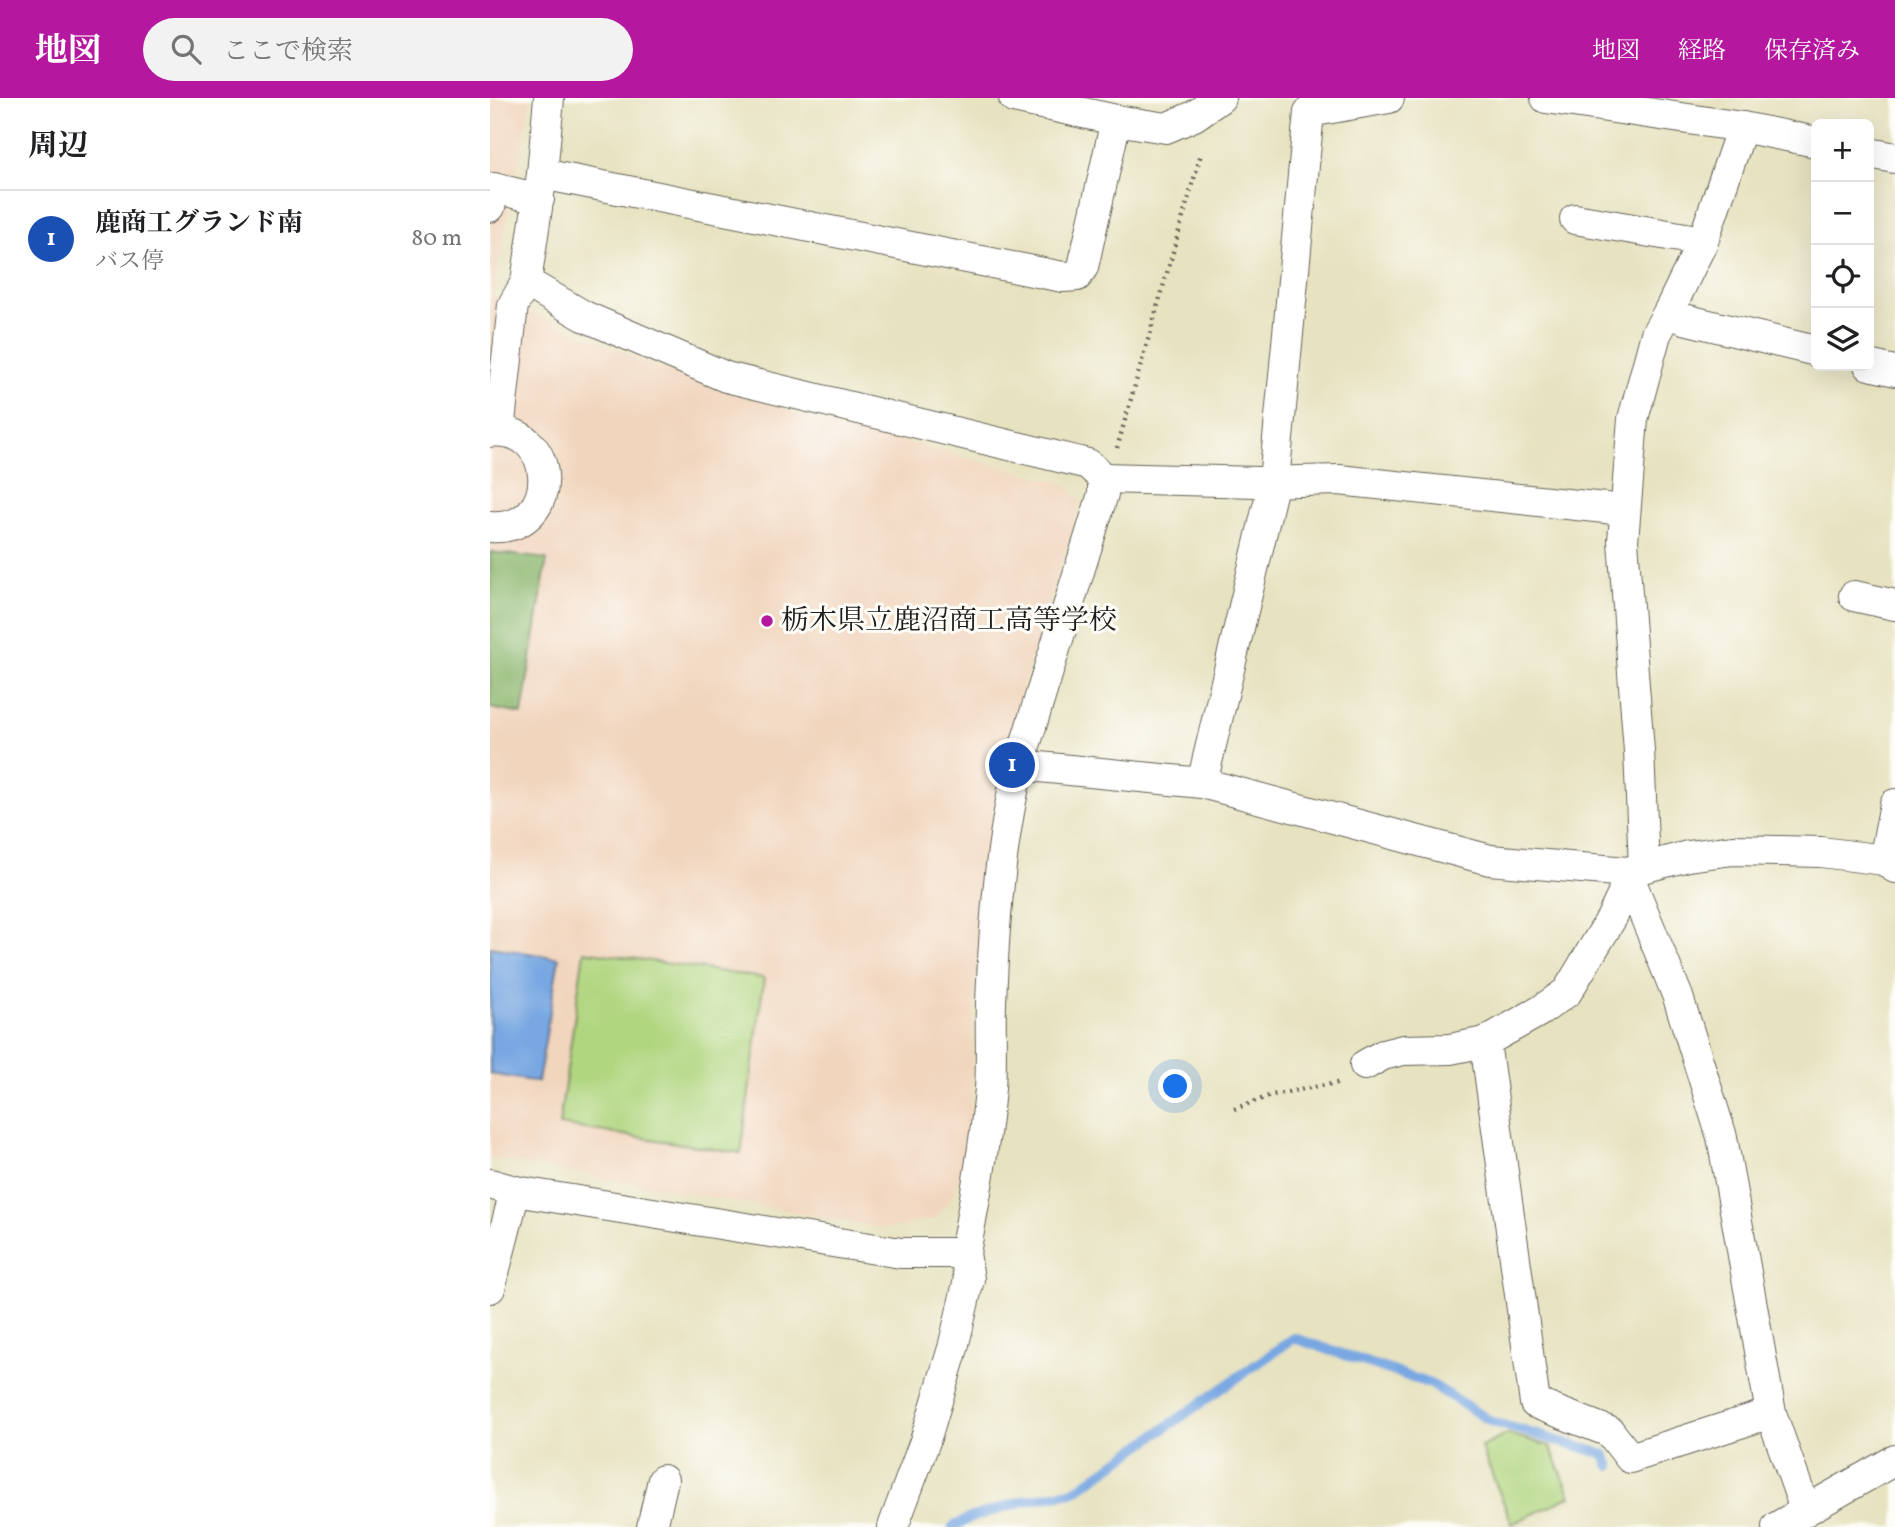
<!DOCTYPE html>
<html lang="ja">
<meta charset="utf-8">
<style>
:root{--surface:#fff;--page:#f2f2f2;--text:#202124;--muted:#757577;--line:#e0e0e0;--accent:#b5179e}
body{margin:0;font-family:Vollkorn,"Noto Serif JP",serif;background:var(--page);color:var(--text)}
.controls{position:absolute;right:21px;top:21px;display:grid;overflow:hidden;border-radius:10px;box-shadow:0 7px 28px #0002}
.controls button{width:63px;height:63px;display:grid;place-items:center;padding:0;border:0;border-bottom:2px solid var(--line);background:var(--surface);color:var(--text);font:35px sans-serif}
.you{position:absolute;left:686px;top:989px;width:24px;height:24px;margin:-18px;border:5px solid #fff;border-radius:50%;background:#1a73e8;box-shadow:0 0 0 10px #1a73e833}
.badge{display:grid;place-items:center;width:46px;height:46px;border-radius:50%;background:var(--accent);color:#fff;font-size:23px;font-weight:700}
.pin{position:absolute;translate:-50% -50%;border:4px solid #fff;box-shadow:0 2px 7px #0006}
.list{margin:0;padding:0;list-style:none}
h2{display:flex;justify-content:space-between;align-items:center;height:91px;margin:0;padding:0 28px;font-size:30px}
h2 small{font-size:23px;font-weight:400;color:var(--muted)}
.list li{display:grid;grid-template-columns:46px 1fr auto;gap:21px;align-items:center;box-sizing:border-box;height:98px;padding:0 28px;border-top:2px solid var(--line)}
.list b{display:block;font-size:26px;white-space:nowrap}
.list p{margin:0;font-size:23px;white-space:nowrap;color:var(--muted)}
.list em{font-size:23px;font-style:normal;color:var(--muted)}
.icon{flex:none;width:38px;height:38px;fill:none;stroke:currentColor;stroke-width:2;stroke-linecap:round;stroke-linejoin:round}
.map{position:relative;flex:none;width:1405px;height:1429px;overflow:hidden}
header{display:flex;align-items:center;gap:42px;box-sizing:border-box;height:98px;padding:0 35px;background:var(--accent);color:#fff}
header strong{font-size:33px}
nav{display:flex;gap:38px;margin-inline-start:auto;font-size:24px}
.search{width:490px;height:63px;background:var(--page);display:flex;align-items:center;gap:18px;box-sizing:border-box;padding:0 24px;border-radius:38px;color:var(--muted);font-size:26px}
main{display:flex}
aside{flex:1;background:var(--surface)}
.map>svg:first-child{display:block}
.built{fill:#f1d5bd}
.green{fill:#b1d680;stroke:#66794e;stroke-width:2}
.forest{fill:#8cb76e;stroke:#546a45;stroke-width:2}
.water{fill:#78a7e2;stroke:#4a627f;stroke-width:2}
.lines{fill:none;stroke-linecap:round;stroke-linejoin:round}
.stream{stroke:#78a7e2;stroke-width:10}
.minor-casing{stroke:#636155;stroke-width:32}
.path{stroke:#636155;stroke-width:4.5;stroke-dasharray:2 5;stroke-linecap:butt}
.minor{stroke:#fff;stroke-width:30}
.poi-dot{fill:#b5179e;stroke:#fdfcf7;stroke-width:2.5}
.labels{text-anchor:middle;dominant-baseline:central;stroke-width:6;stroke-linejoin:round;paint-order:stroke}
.poi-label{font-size:28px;fill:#1c1c1c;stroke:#fdfcf7;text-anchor:start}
</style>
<header>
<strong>地図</strong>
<div class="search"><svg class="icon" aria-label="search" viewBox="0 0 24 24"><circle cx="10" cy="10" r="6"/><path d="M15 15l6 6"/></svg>ここで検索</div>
<nav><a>地図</a><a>経路</a><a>保存済み</a></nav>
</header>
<main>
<aside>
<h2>周辺<small></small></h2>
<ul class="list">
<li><span class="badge" style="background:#1a4fb4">1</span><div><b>鹿商工グランド南</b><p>バス停</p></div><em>80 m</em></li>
</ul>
</aside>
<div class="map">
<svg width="1405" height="1429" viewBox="0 0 1405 1429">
<rect width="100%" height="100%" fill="#fdfcf7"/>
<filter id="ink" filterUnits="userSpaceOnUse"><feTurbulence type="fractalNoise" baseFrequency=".0143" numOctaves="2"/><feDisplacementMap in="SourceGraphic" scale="14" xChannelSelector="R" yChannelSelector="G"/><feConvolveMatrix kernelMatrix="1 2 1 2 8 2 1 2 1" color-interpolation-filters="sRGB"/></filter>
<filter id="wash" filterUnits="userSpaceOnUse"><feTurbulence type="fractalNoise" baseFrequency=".00686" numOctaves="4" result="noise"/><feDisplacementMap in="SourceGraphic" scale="28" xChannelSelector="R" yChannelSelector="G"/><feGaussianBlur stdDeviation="1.57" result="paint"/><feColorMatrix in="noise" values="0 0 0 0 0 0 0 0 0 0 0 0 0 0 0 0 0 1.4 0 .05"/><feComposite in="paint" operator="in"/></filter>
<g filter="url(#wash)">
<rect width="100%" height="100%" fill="#e7e2c0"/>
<polygon class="built" points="0,0 41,0 2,198 189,277 313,317 576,386 591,403 516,643 503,709 485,885 481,1017 469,1081 459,1104 443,1121 398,1131 0,1060"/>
<g class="green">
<polygon points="94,853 274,880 251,1055 69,1027"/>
<polygon points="1018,1336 1060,1348 1081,1398 1022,1426 991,1349"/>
</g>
<polygon class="forest" points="0,454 57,461 32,616 0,610"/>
<polygon class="water" points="0,849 69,860 48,984 0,976"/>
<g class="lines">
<polyline class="stream" points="463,1429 480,1420 534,1403 585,1393 804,1240 941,1286 1002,1324 1114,1356 1120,1368"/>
</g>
</g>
<g filter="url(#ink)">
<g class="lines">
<defs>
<g id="minor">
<polyline points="524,0 626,22 676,30 704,18 730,0"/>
<polyline points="1056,0 1252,29 1326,44"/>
<polyline points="1379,55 1405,60"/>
<polyline points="52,76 573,179 587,178 593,169 626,22"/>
<polyline points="0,109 4,90 49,101"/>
<polyline points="1085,121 1213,143"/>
<polyline points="1179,213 1194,221 1326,253"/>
<polyline points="1379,267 1405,273"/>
<polyline points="9,333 23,207 36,184"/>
<path d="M0,334C68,325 74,434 0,429"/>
<polyline points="613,380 768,384 849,382 1134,412"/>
<polyline points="1364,498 1405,507"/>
<polyline points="529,667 712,685 1000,762 1137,774 1198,758 1243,752 1331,754 1394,762 1405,770"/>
<polyline points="712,685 784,383 819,14 899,0"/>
<polyline points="1394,762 1405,706"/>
<polyline points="1154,768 1149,653 1133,443 1143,321 1166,236 1179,213 1213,143 1252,29"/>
<polyline points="1137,774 1188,899 1232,1039 1281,1315"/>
<polyline points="995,944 1045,1305 1120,1334 1140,1360 1281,1315 1315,1411"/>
<polyline points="875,967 893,957 913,952 960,951 995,944 1050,913 1077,894 1121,821 1132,798 1137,774"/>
<path d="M0,1086L25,1093L411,1155H475C485,1101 495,1046 500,991C502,963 500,934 501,905C504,827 510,743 529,667L613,396V380L598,366L236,279L94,218L36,184L52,76L59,0"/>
<polyline points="0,1190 25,1093"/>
<polyline points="162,1429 173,1382"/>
<polyline points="403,1429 435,1343 463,1250 479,1181 475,1155"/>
<polyline points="1287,1429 1405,1362"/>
</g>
</defs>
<use href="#minor" class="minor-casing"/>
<g class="path">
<polyline points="627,350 711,56"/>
<polyline points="744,1011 782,997 852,984"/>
</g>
<use href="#minor" class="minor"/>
</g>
</g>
<circle class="poi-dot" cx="277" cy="523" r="7"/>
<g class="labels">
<g class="poi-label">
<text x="291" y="523">栃木県立鹿沼商工高等学校</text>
</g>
</g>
</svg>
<div class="controls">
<button>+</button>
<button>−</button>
<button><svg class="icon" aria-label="locate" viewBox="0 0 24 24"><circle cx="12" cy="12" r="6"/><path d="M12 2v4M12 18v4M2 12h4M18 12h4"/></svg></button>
<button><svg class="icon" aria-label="layers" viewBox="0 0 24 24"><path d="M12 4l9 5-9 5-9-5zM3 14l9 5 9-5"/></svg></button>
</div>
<div class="you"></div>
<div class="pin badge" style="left:522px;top:667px;background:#1a4fb4">1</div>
</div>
</main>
